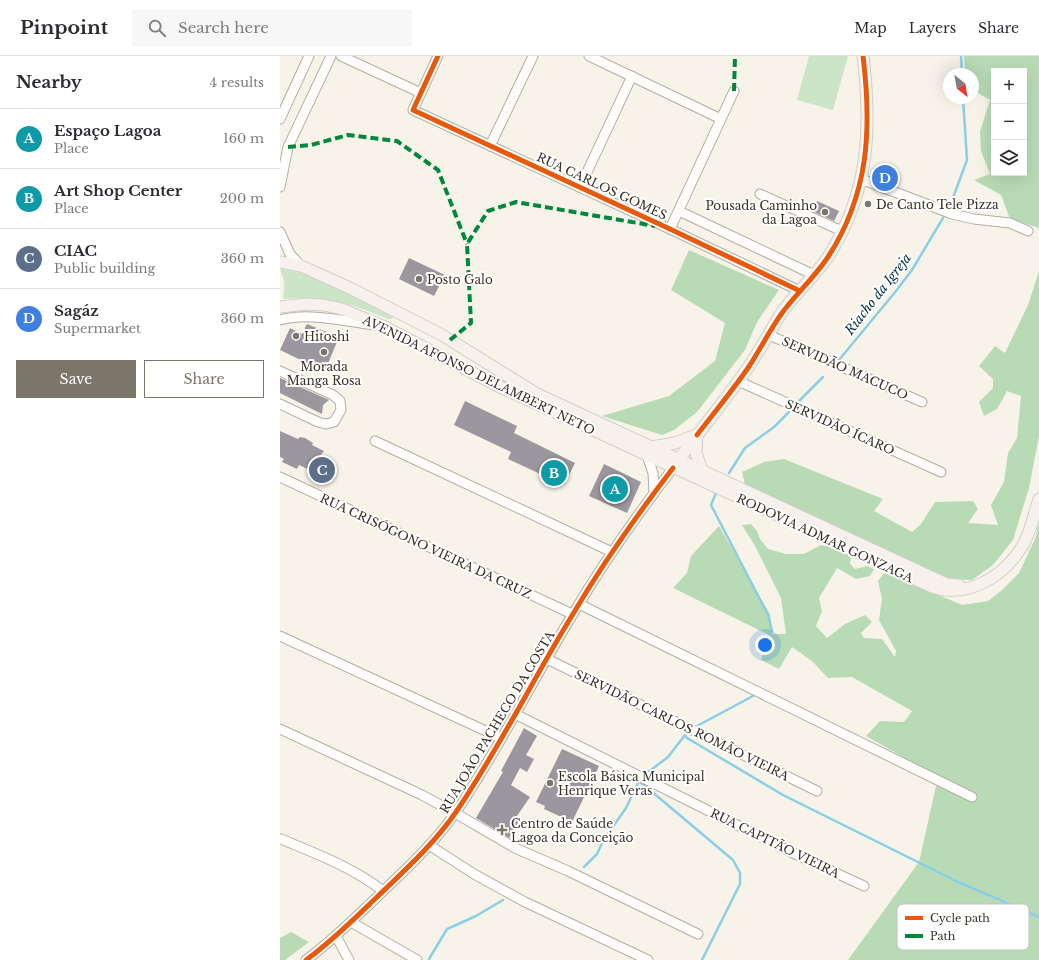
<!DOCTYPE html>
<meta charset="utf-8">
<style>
:root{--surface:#fff;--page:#f7f7f7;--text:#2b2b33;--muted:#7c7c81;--line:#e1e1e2;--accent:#7b766a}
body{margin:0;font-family:"Libre Baskerville",serif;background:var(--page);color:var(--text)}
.controls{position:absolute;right:12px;top:12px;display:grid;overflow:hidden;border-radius:0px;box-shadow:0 4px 16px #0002}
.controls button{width:36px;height:36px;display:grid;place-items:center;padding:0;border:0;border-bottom:1px solid var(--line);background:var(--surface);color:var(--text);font:20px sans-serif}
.compass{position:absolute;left:663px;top:12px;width:36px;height:36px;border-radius:50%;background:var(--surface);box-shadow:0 4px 16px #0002;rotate:149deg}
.you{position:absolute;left:485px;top:589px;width:14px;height:14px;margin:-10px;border:3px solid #fff;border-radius:50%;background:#1a73e8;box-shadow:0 0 0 6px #1a73e833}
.badge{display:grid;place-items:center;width:26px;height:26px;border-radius:50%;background:var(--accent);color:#fff;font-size:13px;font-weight:700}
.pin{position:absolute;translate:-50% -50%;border:2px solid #fff;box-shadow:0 1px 4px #0006}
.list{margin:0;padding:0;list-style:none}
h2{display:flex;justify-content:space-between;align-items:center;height:52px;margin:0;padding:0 16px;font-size:17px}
h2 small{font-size:13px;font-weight:400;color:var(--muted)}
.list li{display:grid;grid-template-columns:26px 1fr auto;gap:12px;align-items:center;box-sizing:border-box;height:60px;padding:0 16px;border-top:1px solid var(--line)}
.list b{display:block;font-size:15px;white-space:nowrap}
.list p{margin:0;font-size:13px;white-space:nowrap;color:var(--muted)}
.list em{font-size:13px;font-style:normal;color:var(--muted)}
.actions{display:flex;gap:8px;padding:12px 16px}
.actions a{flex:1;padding:9px 0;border:1px solid var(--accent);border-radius:0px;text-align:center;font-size:14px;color:var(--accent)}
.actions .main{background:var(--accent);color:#fff}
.icon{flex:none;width:22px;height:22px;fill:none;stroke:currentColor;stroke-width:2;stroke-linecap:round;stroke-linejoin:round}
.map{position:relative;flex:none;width:759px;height:904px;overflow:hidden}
header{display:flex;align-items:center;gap:24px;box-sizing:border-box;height:56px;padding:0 20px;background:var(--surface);border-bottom:1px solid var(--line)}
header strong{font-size:19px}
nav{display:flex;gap:22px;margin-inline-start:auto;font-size:14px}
.search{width:280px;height:36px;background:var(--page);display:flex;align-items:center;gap:10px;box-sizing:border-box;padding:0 14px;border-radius:0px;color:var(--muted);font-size:15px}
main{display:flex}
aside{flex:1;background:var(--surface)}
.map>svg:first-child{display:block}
.green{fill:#cbe5c6}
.forest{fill:#b8dbb5;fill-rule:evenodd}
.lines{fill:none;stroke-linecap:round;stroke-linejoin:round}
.stream{stroke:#8acfe7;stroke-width:2.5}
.building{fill:#9c979f}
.minor-casing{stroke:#b2ada2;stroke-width:11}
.major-casing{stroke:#d1cec7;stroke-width:13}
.minor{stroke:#fefdfc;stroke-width:9}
.major{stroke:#f7f1ed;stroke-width:11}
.quiet{stroke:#00873e;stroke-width:4;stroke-dasharray:8 4;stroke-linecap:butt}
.cycleway-casing{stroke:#fff;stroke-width:8}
.cycleway{stroke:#e8590c;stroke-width:5}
.poi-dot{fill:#7b766a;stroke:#fff;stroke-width:1.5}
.labels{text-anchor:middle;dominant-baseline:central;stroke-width:4;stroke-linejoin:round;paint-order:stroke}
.street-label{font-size:12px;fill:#383226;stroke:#fff}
.poi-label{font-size:12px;fill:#383226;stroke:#fff;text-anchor:start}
.water-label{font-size:13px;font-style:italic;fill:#043444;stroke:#fff}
.key{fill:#fff;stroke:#c3c2be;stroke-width:1}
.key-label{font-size:11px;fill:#383226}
</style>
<header>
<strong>Pinpoint</strong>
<div class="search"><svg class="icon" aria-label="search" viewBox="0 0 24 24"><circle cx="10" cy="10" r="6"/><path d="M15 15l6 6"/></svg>Search here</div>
<nav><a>Map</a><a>Layers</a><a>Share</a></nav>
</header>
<main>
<aside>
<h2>Nearby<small>4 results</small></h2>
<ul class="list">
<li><span class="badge" style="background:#0f9aa8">A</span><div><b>Espaço Lagoa</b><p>Place</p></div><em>160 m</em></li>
<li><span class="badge" style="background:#0f9aa8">B</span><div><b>Art Shop Center</b><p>Place</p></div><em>200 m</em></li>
<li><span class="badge" style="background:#5c6f8a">C</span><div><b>CIAC</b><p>Public building</p></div><em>360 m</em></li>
<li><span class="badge" style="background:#3f7fe0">D</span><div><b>Sagáz</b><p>Supermarket</p></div><em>360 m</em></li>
</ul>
<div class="actions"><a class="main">Save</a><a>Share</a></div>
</aside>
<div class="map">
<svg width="759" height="904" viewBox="0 0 759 904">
<rect width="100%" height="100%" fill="#f8f3e8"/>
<g class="green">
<polygon points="529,0 568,0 553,54 517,44"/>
<path d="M2,213C42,219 78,243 113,261L112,263H108C72,248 45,239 5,243L3,241C5,231 5,224 0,214Z"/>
</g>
<g class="forest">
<path d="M684,0H759V172L730,163L721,139L694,124L710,118L701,95L700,76L710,44L693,34V18H685ZM714,15H744V117H714Z"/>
<polygon points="409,194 499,234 477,266 465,294 417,356 394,374 382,379 322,360 389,340 435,305 445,267 391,234"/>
<polygon points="759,215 759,380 749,432 733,484 713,509 692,524 668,523 646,514 465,428 462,416 484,406 504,403 603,443 594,455 632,476 641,468 655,446 693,445 698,453 688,467 718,469 711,449 724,426 728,397 737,382 741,340 727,335 717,353 704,360 699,346 713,332 713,323 699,310 715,290 725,297 748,249"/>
<polygon points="759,467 759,904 568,904 639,806 658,721 586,680 600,665 624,666 632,655 572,621 548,622 532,605 512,591 499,613 481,604 489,579 393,532 407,517 411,500 439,470 490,558 493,578 506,578 501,542 475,490 462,469 471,468 477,475 480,483 488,493 506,498 524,498 541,489 552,491 572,498 570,508 575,513 587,510 594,513 590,520 576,523 557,512 539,542 542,555 536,570 547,582 565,568 585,559 592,566 581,577 584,582 602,583 615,601 616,595 599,564 602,543 598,525 605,516 682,549 708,545 722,534 739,517 755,483"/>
<polygon points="11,876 29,886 5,904 0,904 0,882"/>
</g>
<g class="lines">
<g class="stream">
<polyline points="681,0 682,18"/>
<polyline points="670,150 687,104 683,42"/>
<polyline points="559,304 616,235 632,214 663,162"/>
<polyline points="519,345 543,321"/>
<polyline points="449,417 465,392 494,371 509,356"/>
<polyline points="436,437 431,449 488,559 492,575"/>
<polyline points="417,670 473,640"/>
<polyline points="363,720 388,701 405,679 407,682 503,739 676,825 759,861"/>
<polyline points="358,724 453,804 460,817 460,828 422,904"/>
<polyline points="304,811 317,798 323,785 346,752 360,723"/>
<polyline points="149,903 167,873 196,860 223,844"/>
</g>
</g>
<g class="building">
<polygon points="597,115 616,120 614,129 595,122"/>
<polygon points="537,145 559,155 554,165 532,155"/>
<polygon points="129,202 165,219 154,240 119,223"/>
<polygon points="27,268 59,281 44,317 28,310 29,308 0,294 10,272 22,278"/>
<polygon points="0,322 49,344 43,349 42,358 0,337"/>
<polygon points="185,345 237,370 234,377 295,407 284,429 228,403 231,396 174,369"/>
<polygon points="0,375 18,383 20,381 25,382 33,387 32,389 44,395 37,403 34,416 19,409 17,413 2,406 4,403 0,401"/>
<polygon points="324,408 361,426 347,457 309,440"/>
<polygon points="244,672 257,680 246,699 254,703 247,716 240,712 231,729 250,741 237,760 241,762 229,782 196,762 223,716 221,715"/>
<polygon points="282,693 319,710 292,766 264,753 265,750 256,746"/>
</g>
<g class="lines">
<defs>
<g id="minor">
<polyline points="61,0 141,37"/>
<polyline points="158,0 133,54 390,173 520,235"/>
<polyline points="309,0 441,63"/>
<polyline points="0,63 29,0"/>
<polyline points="210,90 253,0"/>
<polyline points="581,123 672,158 694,163 730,167 748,175"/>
<polyline points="0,131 8,91 51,0"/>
<polyline points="300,131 352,20"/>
<polyline points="480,138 562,175"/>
<polyline points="399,155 534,219"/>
<polyline points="390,173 454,35"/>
<polyline points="0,176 10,198 21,210"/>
<path d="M0,264C28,256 65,265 94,269"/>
<polyline points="489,279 642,346"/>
<polyline points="0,315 53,339 60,345 61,354 54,366 46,368 38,366 0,348"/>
<polyline points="458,325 661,416"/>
<polyline points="95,385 332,496"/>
<polyline points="367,400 373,417 374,437"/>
<polyline points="0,421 292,558"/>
<polyline points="299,548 692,741"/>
<polyline points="0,580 221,682"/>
<polyline points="267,603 537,735"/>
<polyline points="235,658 517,799 584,830"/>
<polyline points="0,673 142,739 175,757 235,792 288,815 418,878"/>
<path d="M1,783C37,798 72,811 103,835"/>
<polyline points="149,789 194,818 245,846 368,904"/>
<polyline points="71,866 137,904"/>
<polyline points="56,880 69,904"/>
<path d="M26,904C51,886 73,864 96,842C124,815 154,788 176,756C219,693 253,623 293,558C323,507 357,459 393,412"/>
</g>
<g id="major">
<polyline points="0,206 21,210 72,233 162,279 257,338 660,525 667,528 679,529"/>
<path d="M0,251L26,248L44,249L62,253L107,272L216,329L650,530C686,544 724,521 743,489C751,475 754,458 759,443"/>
<polyline points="417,379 416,397 422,415"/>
<polyline points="371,391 395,387 416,379"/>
<path d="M394,410C418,377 444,346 467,313C479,296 489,277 500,259C514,238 534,222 548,201C589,137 592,73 583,0"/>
</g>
</defs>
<use href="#minor" class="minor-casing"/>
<use href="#major" class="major-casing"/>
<use href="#minor" class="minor"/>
<use href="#major" class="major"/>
<g class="quiet">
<polyline points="454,35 455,0"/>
<polyline points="8,91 31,89 68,79 117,85 158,114 187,188"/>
<polyline points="170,284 191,267 187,188 208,155 236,146 375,170"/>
</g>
<defs>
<g id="cycleway">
<polyline points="158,0 133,54 390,173 520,235"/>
<path d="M417,379C434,357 452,335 468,312C480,294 489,275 502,257C516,238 534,222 548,201C589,138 592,73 583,0"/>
<path d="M26,904C51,886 73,864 96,842C124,815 154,788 176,756C219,693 253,623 293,558C323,507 357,459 393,412"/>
</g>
</defs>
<use href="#cycleway" class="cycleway-casing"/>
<use href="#cycleway" class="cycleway"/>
</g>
<g class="poi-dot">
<circle cx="588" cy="148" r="4"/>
<circle cx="545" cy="156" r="4"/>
<circle cx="139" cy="223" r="4"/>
<circle cx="16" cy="280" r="4"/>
<circle cx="44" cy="296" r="4"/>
<circle cx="270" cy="727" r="4"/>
<path d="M220 768h4v4h4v4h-4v4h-4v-4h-4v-4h4z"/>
</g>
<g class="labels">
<g class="street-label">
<text transform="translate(322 130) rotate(25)">RUA CARLOS GOMES</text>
<text transform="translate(565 312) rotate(24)">SERVIDÃO MACUCO</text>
<text transform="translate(199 319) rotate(26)">AVENIDA AFONSO DELAMBERT NETO</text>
<text transform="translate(560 371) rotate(24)">SERVIDÃO ÍCARO</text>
<text transform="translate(545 482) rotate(25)">RODOVIA ADMAR GONZAGA</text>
<text transform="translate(146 490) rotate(25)">RUA CRISÓGONO VIEIRA DA CRUZ</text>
<text transform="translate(217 666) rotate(-59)">RUA JOÃO PACHECO DA COSTA</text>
<text transform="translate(402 669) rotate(26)">SERVIDÃO CARLOS ROMÃO VIEIRA</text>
<text transform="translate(495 787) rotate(26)">RUA CAPITÃO VIEIRA</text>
</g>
<g class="poi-label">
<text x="596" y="148">De Canto Tele Pizza</text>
<text x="537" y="149" text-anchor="end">Pousada Caminho<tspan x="537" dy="14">da Lagoa</tspan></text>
<text x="147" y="223">Posto Galo</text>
<text x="24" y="280">Hitoshi</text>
<text x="44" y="310" text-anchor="middle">Morada<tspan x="44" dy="14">Manga Rosa</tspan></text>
<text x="278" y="720">Escola Básica Municipal<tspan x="278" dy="14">Henrique Veras</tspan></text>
<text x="231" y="767">Centro de Saúde<tspan x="231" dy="14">Lagoa da Conceição</tspan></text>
</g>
<g class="water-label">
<text transform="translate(598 238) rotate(-52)">Riacho da Igreja</text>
</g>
</g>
<rect x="617" y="848" width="132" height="46" rx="6" class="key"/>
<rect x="625" y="860" width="18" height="4" fill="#e8590c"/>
<rect x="625" y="878" width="18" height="4" fill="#00873e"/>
<g class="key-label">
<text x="650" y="866">Cycle path</text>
<text x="650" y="884">Path</text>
</g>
</svg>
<div class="controls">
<button>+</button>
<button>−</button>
<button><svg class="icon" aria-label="layers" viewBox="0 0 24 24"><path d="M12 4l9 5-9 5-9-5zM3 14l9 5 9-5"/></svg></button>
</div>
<svg class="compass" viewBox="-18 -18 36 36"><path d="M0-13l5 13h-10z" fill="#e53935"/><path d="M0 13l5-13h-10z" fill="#7c7c81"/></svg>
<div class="you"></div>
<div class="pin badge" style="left:335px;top:433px;background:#0f9aa8">A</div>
<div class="pin badge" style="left:274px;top:417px;background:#0f9aa8">B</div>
<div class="pin badge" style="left:42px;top:414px;background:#5c6f8a">C</div>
<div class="pin badge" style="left:605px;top:122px;background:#3f7fe0">D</div>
</div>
</main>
